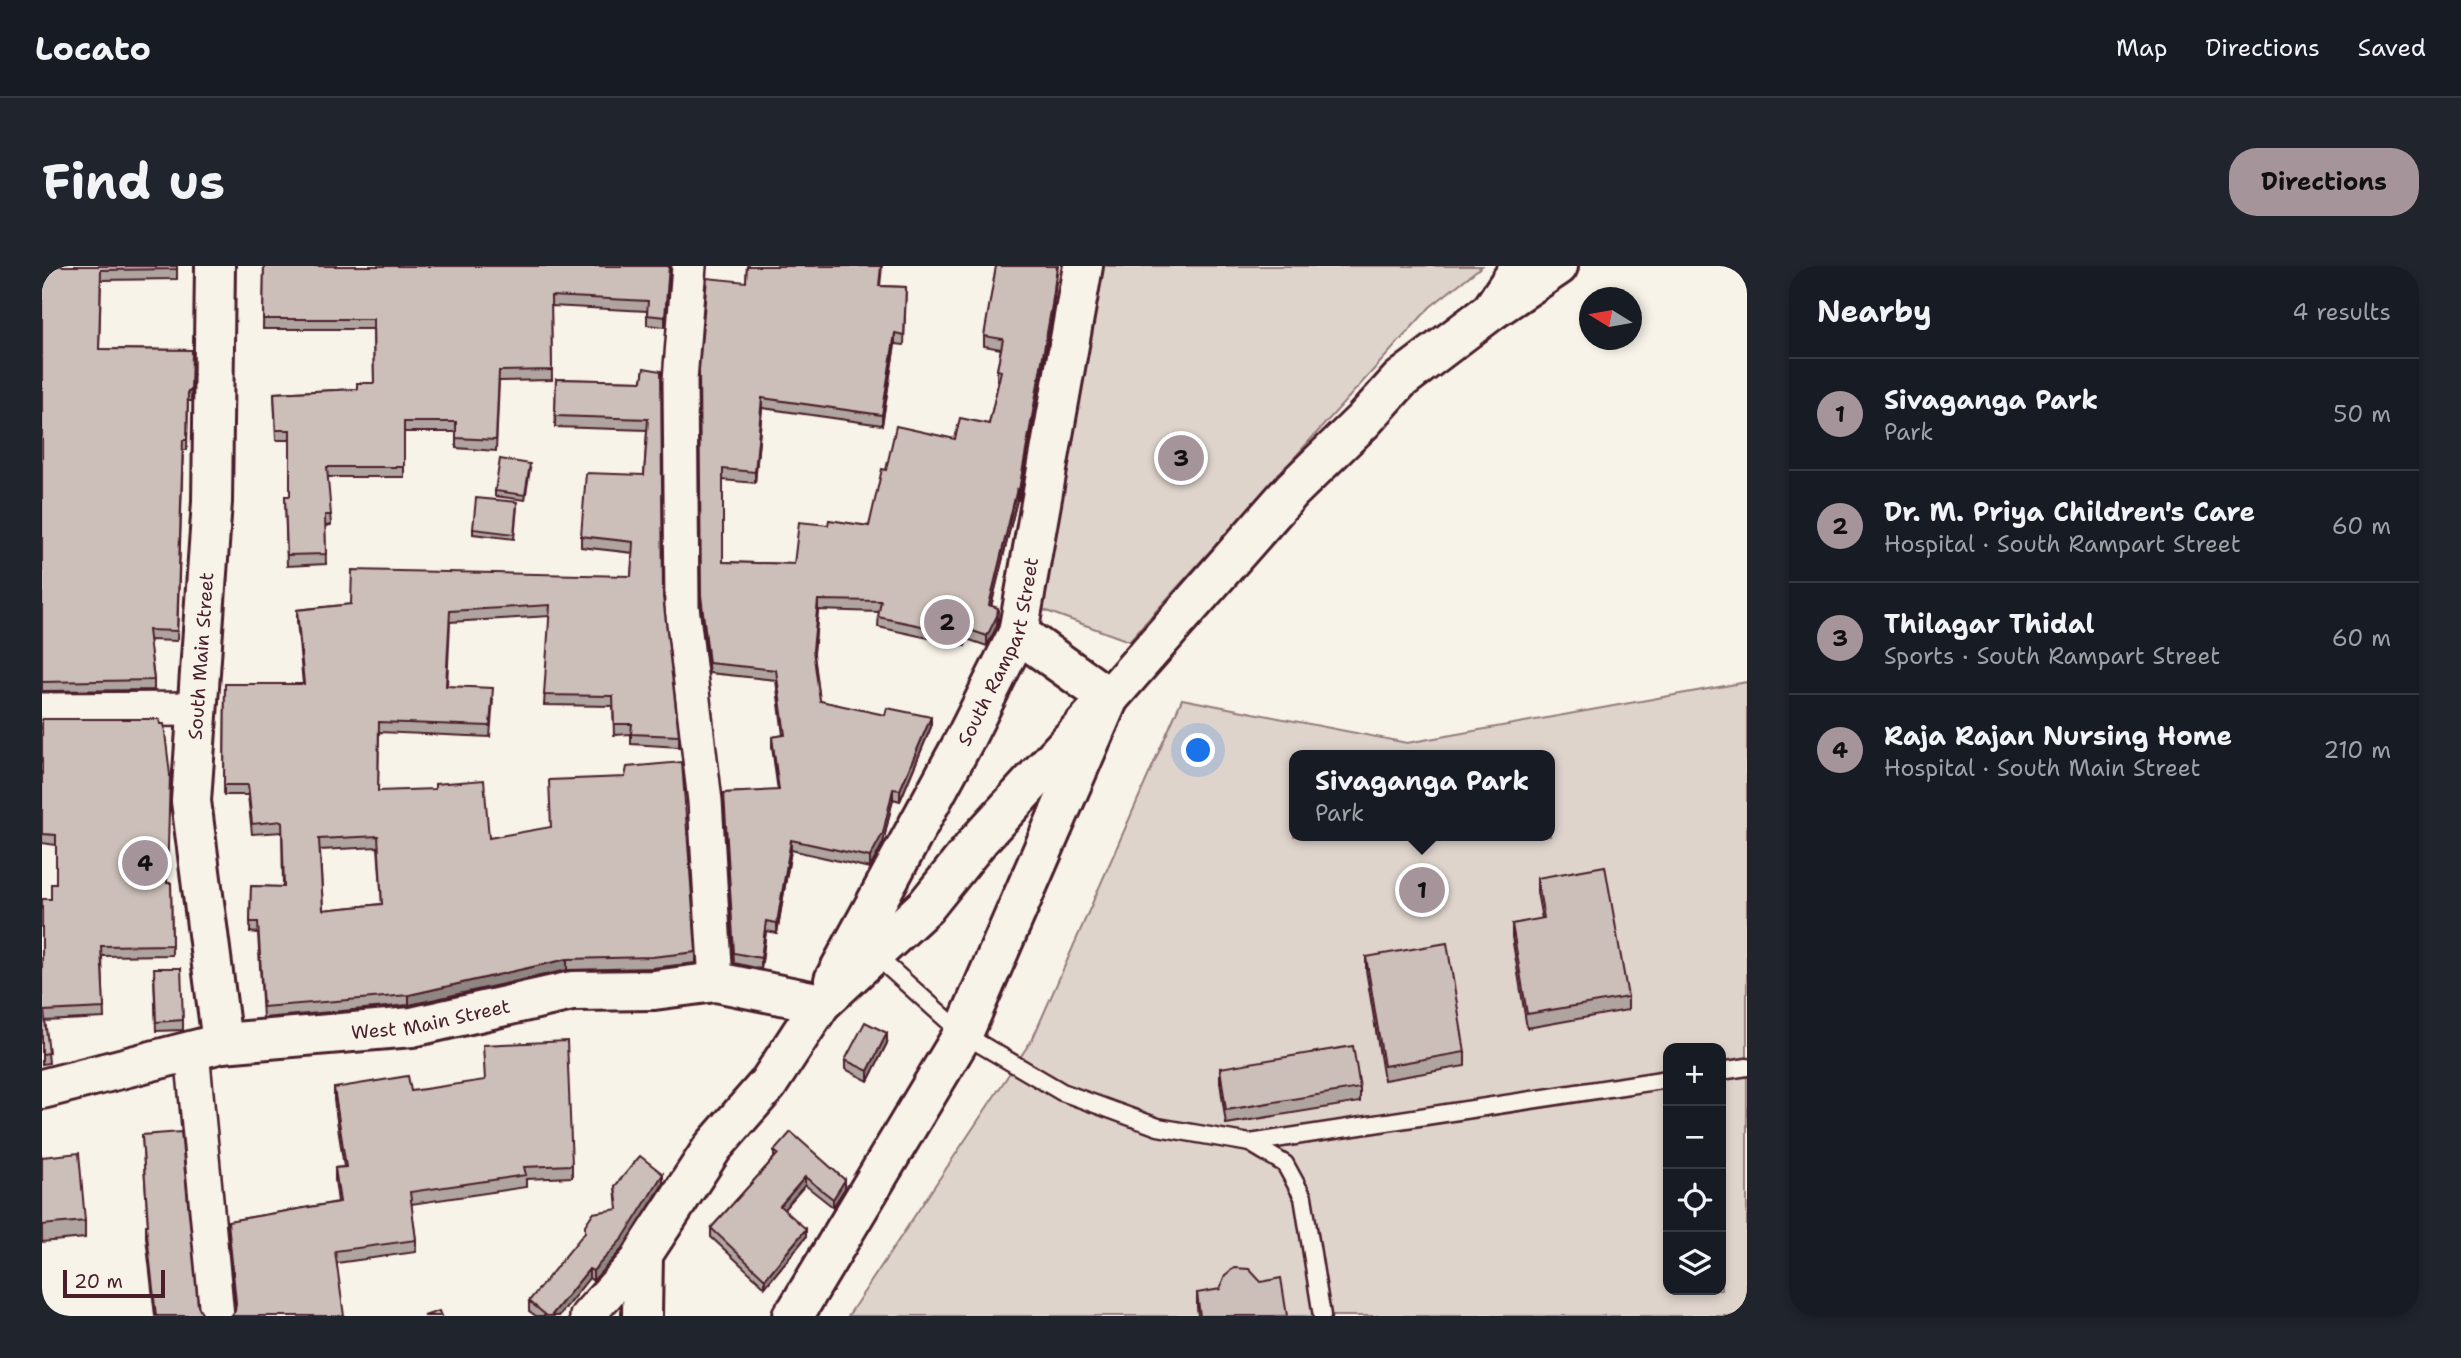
<!DOCTYPE html>
<meta charset="utf-8">
<style>
:root{--surface:#171b24;--page:#20242c;--text:#f1f3f6;--muted:#9ea1a6;--line:#363941;--accent:#a6949b}
body{margin:0;font-family:"Shantell Sans",sans-serif;background:var(--page);color:var(--text)}
.controls{position:absolute;right:21px;bottom:21px;display:grid;overflow:hidden;border-radius:14px;box-shadow:0 4px 10px #0003}
.controls button{width:63px;height:63px;display:grid;place-items:center;padding:0;border:0;border-bottom:2px solid var(--line);background:var(--surface);color:var(--text);font:35px sans-serif}
.compass{position:absolute;left:1537px;top:21px;width:63px;height:63px;border-radius:50%;background:var(--surface);box-shadow:0 4px 10px #0003;rotate:281deg}
.scale{position:absolute;left:21px;bottom:18px;width:102px;box-sizing:border-box;padding-left:7px;border:4px solid #4a1f2b;border-top:0;font-size:19px;line-height:24px;white-space:nowrap;color:#4a1f2b;-webkit-text-stroke:5px #f7f3e8;paint-order:stroke}
.you{position:absolute;left:1157px;top:485px;width:24px;height:24px;margin:-18px;border:5px solid #fff;border-radius:50%;background:#1a73e8;box-shadow:0 0 0 10px #1a73e833}
.badge{display:grid;place-items:center;width:46px;height:46px;border-radius:50%;background:var(--accent);color:#111;font-size:23px;font-weight:700}
.pin{position:absolute;translate:-50% -50%;border:4px solid #fff;box-shadow:0 2px 7px #0006}
.popup{position:absolute;left:1247px;top:484px;width:266px;height:91px;box-sizing:border-box;display:grid;place-content:center;border-radius:14px;background:var(--surface);filter:drop-shadow(0 2px 5px #0005);font-size:23px;white-space:nowrap;color:var(--muted)}
.popup b{font-size:26px;color:var(--text)}
.popup::after{content:'';position:absolute;left:50%;top:100%;margin-left:-14px;border:14px solid transparent;border-top-color:var(--surface)}
.list{margin:0;padding:0;list-style:none}
h2{display:flex;justify-content:space-between;align-items:center;height:91px;margin:0;padding:0 28px;font-size:30px}
h2 small{font-size:23px;font-weight:400;color:var(--muted)}
.list li{display:grid;grid-template-columns:46px 1fr auto;gap:21px;align-items:center;box-sizing:border-box;height:112px;padding:0 28px;border-top:2px solid var(--line)}
.list b{display:block;font-size:26px;white-space:nowrap}
.list p{margin:0;font-size:23px;white-space:nowrap;color:var(--muted)}
.list em{font-size:23px;font-style:normal;color:var(--muted)}
.icon{flex:none;width:38px;height:38px;fill:none;stroke:currentColor;stroke-width:2;stroke-linecap:round;stroke-linejoin:round}
.map{position:relative;flex:none;width:1705px;height:1050px;overflow:hidden;border-radius:28px}
header{display:flex;align-items:center;gap:42px;box-sizing:border-box;height:98px;padding:0 35px;background:var(--surface);border-bottom:2px solid var(--line)}
header strong{font-size:33px}
nav{display:flex;gap:38px;margin-inline-start:auto;font-size:24px}
.intro{display:flex;align-items:center;justify-content:space-between;box-sizing:border-box;height:168px;padding:0 42px}
h1{margin:0;font-size:49px}
.button{padding:18px 32px;border-radius:28px;background:var(--accent);color:#111;font-size:24px;font-weight:700}
main{display:flex;gap:42px;padding:0 42px}
aside{flex:1;background:var(--surface);border-radius:28px;box-shadow:0 4px 10px #0003}
.map>svg:first-child{display:block}
.green{fill:#ded4cc;stroke:#947a7c;stroke-width:2;fill-rule:evenodd}
.lines{fill:none;stroke-linecap:round;stroke-linejoin:round}
.lane-casing{stroke:#4a1f2b;stroke-width:21}
.street-casing{stroke:#4a1f2b;stroke-width:38}
.secondary-casing{stroke:#4a1f2b;stroke-width:44}
.primary-casing{stroke:#4a1f2b;stroke-width:44}
.lane{stroke:#f7f3e8;stroke-width:16}
.street{stroke:#f7f3e8;stroke-width:33}
.secondary{stroke:#f7f3e8;stroke-width:38}
.primary{stroke:#f7f3e8;stroke-width:38}
.wall{fill:#afa49f;stroke:#4a1f2b;stroke-width:2;fill-rule:evenodd}
.shaded-wall{fill:#8f8682;stroke:#4a1f2b;stroke-width:2}
.building{fill:#ccbfb9;stroke:#4a1f2b;stroke-width:2;fill-rule:evenodd}
.labels{text-anchor:middle;dominant-baseline:central;stroke-width:5;stroke-linejoin:round;paint-order:stroke}
.street-label{font-size:19px;fill:#4a1f2b;stroke:#f7f3e8}
</style>
<header>
<strong>Locato</strong>
<nav><a>Map</a><a>Directions</a><a>Saved</a></nav>
</header>
<div class="intro"><h1>Find us</h1><a class="button">Directions</a></div>
<main>
<div class="map">
<svg width="1705" height="1050" viewBox="0 0 1705 1050">
<rect width="100%" height="100%" fill="#f7f3e8"/>
<filter id="ink" filterUnits="userSpaceOnUse"><feTurbulence type="fractalNoise" baseFrequency=".0143" numOctaves="2"/><feDisplacementMap in="SourceGraphic" scale="14" xChannelSelector="R" yChannelSelector="G"/><feConvolveMatrix kernelMatrix="1 2 1 2 8 2 1 2 1" color-interpolation-filters="sRGB"/></filter>
<g filter="url(#ink)">
<g class="green">
<polygon points="1053,0 1440,0 1388,41 1087,375 999,343"/>
<path d="M1705,416V1050H806L991,772L1140,433L1365,477ZM1252,489H1508V570H1252ZM1626,782H1679V1024H1626Z"/>
</g>
<g class="lines">
<defs>
<g id="lane">
<polyline points="833,689 921,768 1020,826 1116,861 1208,877 1626,813"/>
<polyline points="1679,805 1705,801"/>
<polyline points="1208,877 1243,898 1261,931 1280,1050"/>
</g>
<g id="street">
<polyline points="647,0 638,114 640,341 663,535 674,716"/>
<polyline points="0,444 156,443"/>
<polyline points="150,785 175,1050"/>
<polyline points="545,1050 601,988"/>
</g>
<g id="secondary">
<polyline points="173,0 170,236 149,535 180,777"/>
<path id="s1" d="M792,714L923,473L976,367L1041,0"/>
<path id="s2" d="M0,823L180,777L370,761L530,725L612,724L674,716L779,737"/>
<polyline points="600,1050 601,988 671,881 726,818 779,737 884,640 937,574 1067,432 1250,224 1321,155 1358,114 1449,45 1516,0"/>
<polyline points="750,1050 754,1046 921,768 1067,432 976,367"/>
</g>
<polyline id="primary" points="1449,45 1479,0"/>
</defs>
<use href="#lane" class="lane-casing"/>
<use href="#street" class="street-casing"/>
<use href="#secondary" class="secondary-casing"/>
<use href="#primary" class="primary-casing"/>
<use href="#lane" class="lane"/>
<use href="#street" class="street"/>
<use href="#secondary" class="secondary"/>
<use href="#primary" class="primary"/>
</g>
<g class="wall">
<polygon points="0,0 135,0 135,13 59,14 57,83 150,84 149,135 146,135 145,184 141,184 135,375 107,374 112,414 112,424 0,425"/>
<polygon points="222,0 628,0 623,61 605,59 605,45 509,40 510,114 457,115 454,185 414,182 414,166 362,166 362,211 285,211 289,259 283,260 284,298 245,300 243,230 248,230 248,174 234,174 232,127 315,123 332,117 331,63 221,63"/>
<polygon points="705,0 840,0 838,20 864,21 862,79 853,78 840,159 720,142 713,217 681,214 681,296 752,298 786,259 827,260 844,204 947,158 957,115 955,114 955,104 959,83 942,80 942,70 1010,49 977,234 975,234 949,340 956,352 955,360 945,380 925,373 923,380 836,361 837,346 776,344 772,388 778,435 889,461 858,535 851,533 841,577 828,602 749,584 735,667 724,665 719,703 692,697 682,527 736,525 730,481 730,471 741,469 734,414 667,407 659,340 657,115 704,16"/>
<path d="M602,102L621,331L637,470V481L589,478V468L572,469L571,440L502,439L508,350L408,356L405,420L451,433L448,471L337,466L336,525L447,572L654,686V697L610,702L525,704L367,739L221,752L216,667L208,666L209,620L241,621L240,566L210,568L206,529H182L183,418H261L255,355V344L589,310L591,287L539,281V270L602,209L605,164L513,161L514,113L600,115ZM336,581L340,638L281,644L278,584Z"/>
<polygon points="488,203 483,234 453,230 453,225"/>
<polygon points="475,241 472,273 431,268 431,263"/>
<polygon points="0,453 126,617 129,617 130,689 60,690 62,752 3,755 7,797 0,798 0,633 9,633 14,618 14,579 0,577"/>
<polygon points="1495,612 1586,731 1586,744 1485,762 1470,671 1470,658 1500,653 1495,626"/>
<polygon points="1324,691 1423,786 1423,800 1342,814 1324,704"/>
<polygon points="112,711 141,754 141,764 114,765"/>
<polygon points="845,777 826,815 803,803 803,794"/>
<polygon points="1178,802 1318,822 1318,836 1184,858 1178,816"/>
<polygon points="292,822 369,825 530,899 530,911 484,913 484,921 369,938 374,974 374,986 295,997 193,1045 193,1041 186,967 186,955 296,936 293,914 293,902 302,901 292,834"/>
<polygon points="100,869 156,1040 161,1050 113,1050 104,971 104,959 106,959"/>
<polygon points="732,885 803,922 791,941 763,919 742,943 764,971 723,1021 669,971 669,962 732,892"/>
<polygon points="0,891 43,955 43,972 0,976"/>
<polygon points="621,918 581,982 551,1015 547,1012 517,1050 494,1050 487,1045 487,1035 575,943 573,920"/>
<polygon points="1155,1027 1245,1050 1156,1050 1155,1041"/>
</g>
<g class="shaded-wall">
<polygon points="627,0 628,0 623,61 623,51"/>
<polygon points="1015,0 1016,0 1010,49 977,234 977,224"/>
<polygon points="853,67 853,78 840,159 840,149"/>
<polygon points="720,132 720,142 713,217 713,206"/>
<polygon points="975,223 975,234 947,349 947,339"/>
<polygon points="776,334 776,344 771,394 771,384"/>
<polygon points="956,342 955,360 945,380 945,370"/>
<polygon points="889,451 889,461 858,535 858,524"/>
<polygon points="851,523 851,533 841,577 828,602 828,591"/>
<polygon points="749,574 749,584 735,667 735,657"/>
<polygon points="724,655 724,665 719,703 719,692"/>
<polygon points="525,693 525,704 367,739 367,729"/>
<polygon points="845,767 845,777 826,815 826,805"/>
<polygon points="621,908 621,918 581,982 551,1015 551,1005"/>
<polygon points="763,911 763,919 738,948 738,940"/>
<polygon points="803,914 803,922 791,941 791,933"/>
<polygon points="764,963 764,971 723,1021 723,1013"/>
<polygon points="547,1003 547,1012 517,1050 509,1050"/>
</g>
<g class="building">
<polygon points="0,0 135,0 135,3 59,4 57,83 150,84 149,125 146,125 145,174 141,174 135,365 106,364 112,414 0,416"/>
<polygon points="222,0 627,0 623,51 605,49 606,35 509,30 510,104 457,105 454,174 414,172 414,156 362,156 362,201 285,201 289,249 283,249 284,288 245,289 243,230 248,230 248,164 234,164 232,127 315,123 315,117 332,117 331,53 221,53"/>
<polygon points="705,0 839,0 837,20 864,21 862,69 853,67 840,149 720,132 713,206 681,203 681,296 752,298 757,256 786,259 787,254 827,260 840,203 844,204 854,160 913,173 918,152 947,158 959,105 955,104 961,73 942,70 954,0 1015,0 1010,39 977,224 975,223 947,339 956,342 955,350 945,370 925,363 923,369 836,351 839,335 776,334 771,384 778,435 843,449 845,442 889,451 858,524 851,523 841,567 828,591 749,574 735,657 724,655 719,692 692,687 682,527 737,524 730,471 743,469 734,404 667,397 659,329 657,104 665,12 704,16"/>
<path d="M602,102L619,105L621,331L637,470L589,468L590,458H572L571,430L502,429L508,339L408,345L404,420L451,422L448,460L337,456L336,525L393,523V518L442,514L447,572L509,561L507,514L583,511L585,501L640,496L654,686L610,691L525,693L367,729L221,741L216,656H208L209,620L242,621L240,555L210,558L206,519H182L183,418H262L255,344L309,338L310,304L589,310L591,276L539,270L544,207L602,209L606,153L513,150L514,113L600,115ZM336,570L340,638L281,644L277,573Z"/>
<polygon points="458,193 488,198 483,229 453,225"/>
<polygon points="434,232 475,236 472,268 431,263"/>
<polygon points="0,453 117,453 118,458 122,458 128,509 125,617 129,617 130,679 59,680 62,742 2,745 7,787 0,788 0,633 9,633 9,618 14,618 14,569 0,568"/>
<polygon points="1563,600 1586,731 1485,748 1470,658 1502,652 1495,612"/>
<polygon points="1405,677 1423,786 1342,800 1324,691"/>
<polygon points="112,702 139,702 141,754 114,756"/>
<polygon points="823,756 845,767 826,805 803,794"/>
<polygon points="525,775 530,899 482,901 484,909 368,926 374,974 293,985 302,1050 189,1050 193,1045 194,1037 186,955 298,936 293,902 304,901 292,822 366,810 369,825 443,814 441,779"/>
<polygon points="1311,780 1318,822 1184,844 1178,802"/>
<polygon points="139,866 156,1040 161,1050 114,1050 104,959 106,959 100,869"/>
<polygon points="749,866 803,914 791,933 763,911 738,940 764,963 723,1013 669,962 736,888 732,885"/>
<polygon points="37,887 43,955 0,959 0,891"/>
<polygon points="598,890 621,908 581,972 551,1005 547,1003 509,1050 505,1050 487,1035 543,966 543,959 551,947 576,943 573,920"/>
<polygon points="1192,1002 1207,1003 1219,1016 1239,1012 1245,1050 1158,1050 1155,1027 1178,1023 1183,1009"/>
<polygon points="397,1045 399,1050 382,1050"/>
</g>
</g>
<g class="labels">
<g class="street-label">
<text stroke="none"><textPath href="#s1" startOffset="369">South Rampart Street</textPath></text>
<text transform="translate(159 390) rotate(-86)">South Main Street</text>
<text stroke="none"><textPath href="#s2" startOffset="396">West Main Street</textPath></text>
</g>
</g>
</svg>
<div class="controls">
<button>+</button>
<button>−</button>
<button><svg class="icon" aria-label="locate" viewBox="0 0 24 24"><circle cx="12" cy="12" r="6"/><path d="M12 2v4M12 18v4M2 12h4M18 12h4"/></svg></button>
<button><svg class="icon" aria-label="layers" viewBox="0 0 24 24"><path d="M12 4l9 5-9 5-9-5zM3 14l9 5 9-5"/></svg></button>
</div>
<svg class="compass" viewBox="-18 -18 36 36"><path d="M0-13l5 13h-10z" fill="#e53935"/><path d="M0 13l5-13h-10z" fill="#9ea1a6"/></svg>
<div class="scale">20 m</div>
<div class="you"></div>
<div class="pin badge" style="left:1380px;top:624px">1</div>
<div class="popup"><b>Sivaganga Park</b>Park</div>
<div class="pin badge" style="left:905px;top:356px">2</div>
<div class="pin badge" style="left:1139px;top:192px">3</div>
<div class="pin badge" style="left:103px;top:597px">4</div>
</div>
<aside>
<h2>Nearby<small>4 results</small></h2>
<ul class="list">
<li><span class="badge">1</span><div><b>Sivaganga Park</b><p>Park</p></div><em>50 m</em></li>
<li><span class="badge">2</span><div><b>Dr. M. Priya Children's Care</b><p>Hospital · South Rampart Street</p></div><em>60 m</em></li>
<li><span class="badge">3</span><div><b>Thilagar Thidal</b><p>Sports · South Rampart Street</p></div><em>60 m</em></li>
<li><span class="badge">4</span><div><b>Raja Rajan Nursing Home</b><p>Hospital · South Main Street</p></div><em>210 m</em></li>
</ul>
</aside>
</main>
